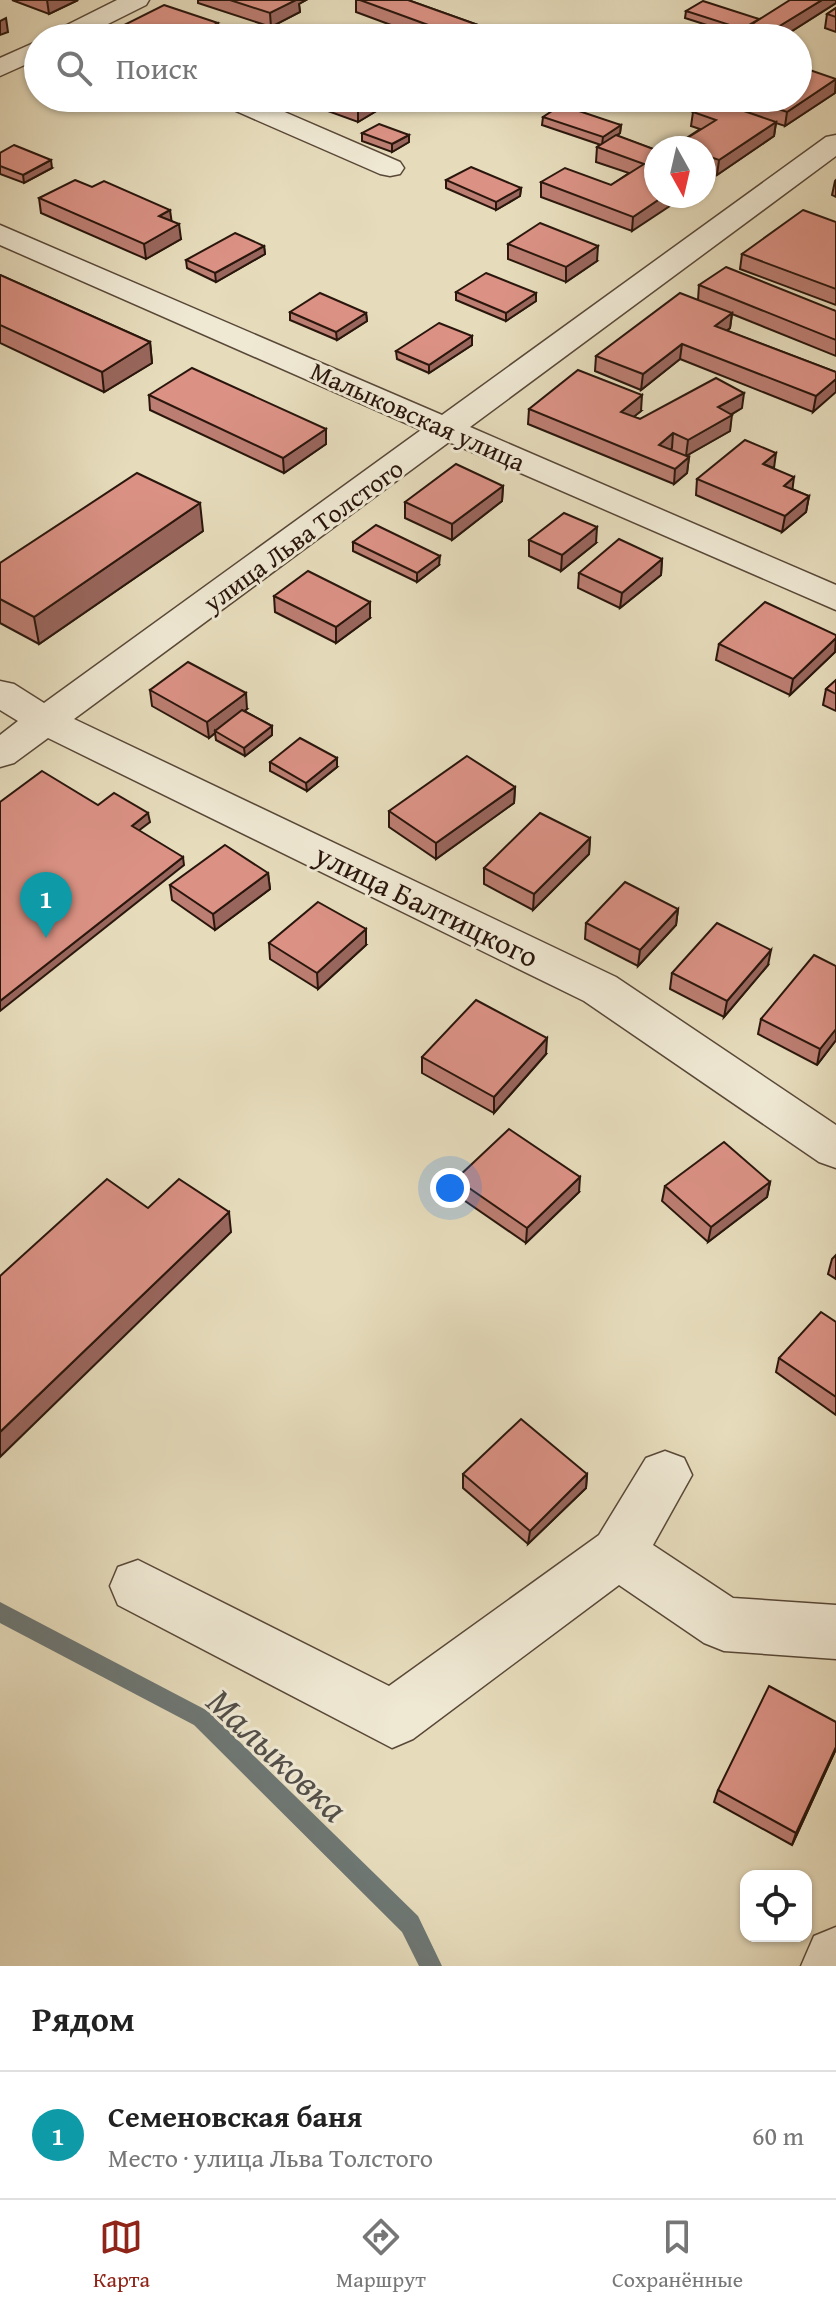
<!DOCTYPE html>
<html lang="ru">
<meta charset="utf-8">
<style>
:root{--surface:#fff;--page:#f6f6f6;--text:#222;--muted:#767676;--line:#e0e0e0;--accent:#8f2418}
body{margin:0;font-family:"Gentium Book Plus",serif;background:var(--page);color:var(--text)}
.controls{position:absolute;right:24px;bottom:24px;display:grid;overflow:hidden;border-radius:16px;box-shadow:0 2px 6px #0004}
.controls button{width:72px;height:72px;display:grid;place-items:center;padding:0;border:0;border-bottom:2px solid var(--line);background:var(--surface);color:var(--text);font:40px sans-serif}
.compass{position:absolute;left:644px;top:136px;width:72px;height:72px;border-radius:50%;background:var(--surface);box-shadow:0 2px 6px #0004;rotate:172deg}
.you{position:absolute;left:450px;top:1188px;width:28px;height:28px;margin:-20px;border:6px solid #fff;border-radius:50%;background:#1a73e8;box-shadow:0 0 0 12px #1a73e833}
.badge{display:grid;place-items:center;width:52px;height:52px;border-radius:50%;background:var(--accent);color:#fff;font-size:26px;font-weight:700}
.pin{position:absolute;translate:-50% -66px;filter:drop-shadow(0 2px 4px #0008)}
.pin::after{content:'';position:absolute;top:42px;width:28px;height:24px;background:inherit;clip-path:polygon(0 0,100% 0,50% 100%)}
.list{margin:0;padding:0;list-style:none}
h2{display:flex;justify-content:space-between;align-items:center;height:104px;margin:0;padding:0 32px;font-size:34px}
h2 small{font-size:26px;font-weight:400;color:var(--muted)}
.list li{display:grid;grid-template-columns:52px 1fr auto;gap:24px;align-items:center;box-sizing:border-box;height:128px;padding:0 32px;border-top:2px solid var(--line)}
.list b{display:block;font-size:30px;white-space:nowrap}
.list p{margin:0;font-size:26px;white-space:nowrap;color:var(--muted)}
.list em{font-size:26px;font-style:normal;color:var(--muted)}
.icon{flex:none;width:44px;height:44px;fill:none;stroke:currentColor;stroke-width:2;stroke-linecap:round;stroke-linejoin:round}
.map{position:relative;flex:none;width:836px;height:1966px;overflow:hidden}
.search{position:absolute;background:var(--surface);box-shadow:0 2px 6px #0004;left:24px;right:24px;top:24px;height:88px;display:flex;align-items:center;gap:20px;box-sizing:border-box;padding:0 28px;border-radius:44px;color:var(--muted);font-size:30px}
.sheet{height:232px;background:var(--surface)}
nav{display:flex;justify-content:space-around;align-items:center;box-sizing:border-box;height:112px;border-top:2px solid var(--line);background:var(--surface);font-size:22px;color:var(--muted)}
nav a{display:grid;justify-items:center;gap:4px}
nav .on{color:var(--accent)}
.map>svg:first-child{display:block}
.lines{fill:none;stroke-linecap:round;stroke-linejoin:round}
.stream{fill:#6e7875;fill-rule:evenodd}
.minor-casing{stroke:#594838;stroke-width:3}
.minor{fill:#efe8d3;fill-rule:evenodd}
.wall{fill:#bc7e72;stroke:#2a160c;stroke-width:2}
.shaded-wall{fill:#99665d;stroke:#2a160c;stroke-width:2}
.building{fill:#db9285;stroke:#2a160c;stroke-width:2}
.labels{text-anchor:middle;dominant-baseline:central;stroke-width:6;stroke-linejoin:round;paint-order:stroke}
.far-street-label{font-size:26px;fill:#2a160c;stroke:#efe8d3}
.street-label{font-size:30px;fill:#2a160c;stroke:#efe8d3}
.near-water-label{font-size:38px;font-style:italic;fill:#524f49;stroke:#efe8d3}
</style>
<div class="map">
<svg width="836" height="1966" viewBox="0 0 836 1966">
<rect width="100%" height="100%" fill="#e6dcbc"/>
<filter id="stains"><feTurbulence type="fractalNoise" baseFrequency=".0025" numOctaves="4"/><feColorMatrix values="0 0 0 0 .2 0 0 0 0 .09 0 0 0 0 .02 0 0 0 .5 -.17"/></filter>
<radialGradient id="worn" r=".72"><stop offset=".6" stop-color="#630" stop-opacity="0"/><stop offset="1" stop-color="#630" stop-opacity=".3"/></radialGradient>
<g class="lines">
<polygon class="stream" points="0,1602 208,1711 418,1916 442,1966 419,1966 402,1932 194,1725 0,1623"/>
<defs>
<g id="minor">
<polygon points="117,0 149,0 146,5 80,38 47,38 51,33"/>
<polygon points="38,41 38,59 0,76 0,58"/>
<polygon points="216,98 252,98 400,162 404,168 400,174 390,176 380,174 220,104"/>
<polygon points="836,135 836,156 470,427 836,585 836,610 449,442 74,719 616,977 836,1125 836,1168 819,1162 584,1001 48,738 14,763 0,767 0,735 18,721 0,710 0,681 14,684 44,703 421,430 0,245 0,225 442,415 826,137"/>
<polygon points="665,1451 684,1458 692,1475 653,1545 733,1598 836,1605 836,1659 724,1651 704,1643 619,1585 413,1739 392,1748 118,1605 110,1586 118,1567 138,1560 389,1686 599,1535 646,1458"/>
<polygon points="836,1927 836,1966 801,1966 814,1936"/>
</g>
</defs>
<use href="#minor" class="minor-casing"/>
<use href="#minor" class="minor"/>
</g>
<g class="wall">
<polygon points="12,0 78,0 49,14"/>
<polygon points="198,0 306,0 299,4 300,12 271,27 198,3"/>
<polygon points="356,0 408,0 492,30 492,38 426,38 356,12"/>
<polygon points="836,3 781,38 752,38 750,37 751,30 741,36 685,18 686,11 759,19"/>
<polygon points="836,8 836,32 825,28 827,14"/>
<polygon points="122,26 219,37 123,38"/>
<polygon points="835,93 785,126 776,123 774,136 717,175 706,171 705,182 704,183 704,148 676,148 676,145 700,129 691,126 693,112 730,106 731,98 798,98"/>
<polygon points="302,98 388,98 388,104 358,122 303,102"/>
<polygon points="543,117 621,125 620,133 617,136 656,150 632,231 541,197 541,182 611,185 629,173 596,162 597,147 601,145 542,125"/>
<polygon points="362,133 409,135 409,142 392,152 362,141"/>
<polygon points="0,153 52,168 24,183 0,174"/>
<polygon points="446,180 521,188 520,196 496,210 446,188"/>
<polygon points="836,180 836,197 832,195 835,181"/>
<polygon points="92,187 171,221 181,239 146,259 41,213 39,198"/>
<polygon points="836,222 836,305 740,269 742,254"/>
<polygon points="508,244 597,261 566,282 508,259"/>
<polygon points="264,246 265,254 216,282 187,268 186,260"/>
<polygon points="0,275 150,342 152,363 104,392 0,343"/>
<polygon points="699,285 836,311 836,356 732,314 730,328 727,331 836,372 813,412 680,359 641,390 595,371 596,356 698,300"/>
<polygon points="456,292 536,293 536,301 506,321 456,300"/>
<polygon points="290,312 366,313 367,321 337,340 290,320"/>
<polygon points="472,336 472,345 429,373 397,359 396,351"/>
<polygon points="149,395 326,429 326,444 284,473 150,410"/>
<polygon points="742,408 731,415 730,431 686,456 689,457 687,473 674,484 528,424 529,409 641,411 633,417 640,419"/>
<polygon points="774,469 792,489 809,496 806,512 782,532 696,495 697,479"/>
<polygon points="503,486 502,501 452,540 405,518 405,502"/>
<polygon points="203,531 39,644 0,623 0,563"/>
<polygon points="529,540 596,543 561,571 529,556"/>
<polygon points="353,542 439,565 417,582 353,551"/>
<polygon points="662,559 661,575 620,608 578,588 579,573"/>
<polygon points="274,596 370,618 336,643 275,612"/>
<polygon points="836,635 835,652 790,695 716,660 719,644"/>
<polygon points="836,680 836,711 823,705 826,689"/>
<polygon points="150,690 247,709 244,711 272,726 272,735 245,756 216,740 215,733 209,738 152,706"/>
<polygon points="270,762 337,767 307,791 270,771"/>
<polygon points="515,787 514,803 436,859 389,827 389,811"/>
<polygon points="590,838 589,854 533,910 484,884 484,868"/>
<polygon points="268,873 270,889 215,930 172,900 170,885"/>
<polygon points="678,909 676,925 638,966 585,939 586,923"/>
<polygon points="269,943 366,945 318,989 270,959"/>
<polygon points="768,965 724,1017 670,989 672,973"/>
<polygon points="761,1019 836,1040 817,1065 758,1034"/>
<polygon points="546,1054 494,1113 422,1073 422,1057"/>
<polygon points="456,1179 579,1192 526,1243 455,1194"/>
<polygon points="770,1182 767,1197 708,1242 662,1201 665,1186"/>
<polygon points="836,1255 836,1279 828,1274 832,1259"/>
<polygon points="836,1322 836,1415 776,1372 779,1358"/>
<polygon points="463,1474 587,1474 586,1488 528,1544 463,1488"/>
<polygon points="836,1722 836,1749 792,1845 714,1802 718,1790"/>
</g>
<g class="shaded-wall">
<polygon points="47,0 78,0 49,14"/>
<polygon points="290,0 306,0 299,4 300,12 271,27 270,13"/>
<polygon points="822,0 836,0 836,3 781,38 772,38 773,30"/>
<polygon points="6,18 8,32 0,35 0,21"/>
<polygon points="218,23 219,37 218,38 190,38"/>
<polygon points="752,24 751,30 741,36 742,29"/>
<polygon points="492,30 492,38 478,38"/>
<polygon points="836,79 835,93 785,126 787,112"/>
<polygon points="374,98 388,98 388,104 358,122 358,108"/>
<polygon points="776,122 774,136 717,175 719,160"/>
<polygon points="621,125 620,133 602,145 603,137"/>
<polygon points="409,135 409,142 392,152 392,144"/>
<polygon points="51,160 52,168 24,183 23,175"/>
<polygon points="707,168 705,182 704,183 704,169"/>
<polygon points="521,188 520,196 496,210 496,202"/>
<polygon points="664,196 685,196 632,231 633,217"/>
<polygon points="170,210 172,224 159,216"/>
<polygon points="179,224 181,239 146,259 144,244"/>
<polygon points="264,246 265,254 216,282 215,273"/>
<polygon points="598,246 597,261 566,282 566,267"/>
<polygon points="536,293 536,301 506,321 506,313"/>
<polygon points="366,313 367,321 337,340 336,332"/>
<polygon points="732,313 730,328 713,341 715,326"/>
<polygon points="472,336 472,345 429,373 429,365"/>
<polygon points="150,342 152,363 104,392 102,372"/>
<polygon points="682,344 680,359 641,390 643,374"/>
<polygon points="836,379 836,392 813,412 816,396"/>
<polygon points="744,393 742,408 716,423 718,407"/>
<polygon points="642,395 641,411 620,428 621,412"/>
<polygon points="732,415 730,431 686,456 688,440"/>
<polygon points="326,429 326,444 284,473 283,458"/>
<polygon points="673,433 672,448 657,460 659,445"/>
<polygon points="776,453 774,468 763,464"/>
<polygon points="689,457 687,473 674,484 675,469"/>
<polygon points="794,477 792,493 784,486"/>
<polygon points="503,486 502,501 452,540 452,524"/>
<polygon points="809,496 806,512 782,532 785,516"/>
<polygon points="200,503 203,531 39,644 34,617"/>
<polygon points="597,527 596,543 561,571 562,555"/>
<polygon points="440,556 439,565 417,582 417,573"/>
<polygon points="662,559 661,575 620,608 622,593"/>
<polygon points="370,602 370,618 336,643 336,627"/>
<polygon points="836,638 835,652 790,695 793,679"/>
<polygon points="246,693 247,709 216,732 215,731 215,733 209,738 207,722"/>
<polygon points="272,726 272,735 245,756 244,748"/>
<polygon points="337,758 337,767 307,791 306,783"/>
<polygon points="515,787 514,803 436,859 436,843"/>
<polygon points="148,813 150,822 133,835 132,826"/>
<polygon points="590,838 589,854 533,910 534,894"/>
<polygon points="183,857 184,865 0,1011 0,1001"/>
<polygon points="268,873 270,889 215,930 213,914"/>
<polygon points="678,909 676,925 638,966 640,950"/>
<polygon points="366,929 366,945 318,989 317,973"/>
<polygon points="771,950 768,965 724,1017 727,1001"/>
<polygon points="836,1029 836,1040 817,1065 820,1049"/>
<polygon points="547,1038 546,1054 494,1113 494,1097"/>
<polygon points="580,1177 579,1192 526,1243 527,1228"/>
<polygon points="770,1182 767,1197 708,1242 711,1227"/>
<polygon points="229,1212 231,1232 0,1457 0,1432"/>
<polygon points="587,1474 586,1488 528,1544 530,1531"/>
<polygon points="836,1747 836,1749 792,1845 796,1833"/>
</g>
<g class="building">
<polygon points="230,0 296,0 270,13"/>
<polygon points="360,0 408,0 492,30 478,38 440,38 450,33"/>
<polygon points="790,0 822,0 773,30 752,24"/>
<polygon points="703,1 759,19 742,29 686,11"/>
<polygon points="164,5 218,23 190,38 155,38 122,26"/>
<polygon points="836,8 836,17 827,14"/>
<polygon points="798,66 836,79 787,112 745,98 798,98"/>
<polygon points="331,98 374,98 358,108"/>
<polygon points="712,100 776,122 719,160 704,155 704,148 684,148 676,145 716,120 693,112"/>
<polygon points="561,105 621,125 603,137 543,117"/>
<polygon points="379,124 409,135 392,144 362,133"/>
<polygon points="616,135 656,150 656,196 664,196 633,217 541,182 565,168 611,185 644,164 597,147"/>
<polygon points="14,145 51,160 23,175 0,166 0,153"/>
<polygon points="471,167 521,188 496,202 446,180"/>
<polygon points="75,180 92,187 104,181 170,210 159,216 179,224 144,244 39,198"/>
<polygon points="803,210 836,222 836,289 742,254"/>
<polygon points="540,223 598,246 566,267 508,244"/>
<polygon points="235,233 264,246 215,273 186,260"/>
<polygon points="726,267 836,311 836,340 699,285"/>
<polygon points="486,273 536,293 506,313 456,292"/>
<polygon points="0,275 150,342 102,372 0,325"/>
<polygon points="320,293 366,313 336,332 290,312"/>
<polygon points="680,293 732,313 715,326 836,372 836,379 816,396 682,344 643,374 596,356"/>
<polygon points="439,323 472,336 429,365 396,351"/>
<polygon points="192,368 326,429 283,458 149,395"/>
<polygon points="578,370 642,395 621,412 640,419 716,378 744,393 718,407 732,415 688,440 673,433 659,445 689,457 675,469 529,409"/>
<polygon points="745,440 776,453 763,464 794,477 784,486 809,496 785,516 697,479"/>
<polygon points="456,464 503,486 452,524 405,502"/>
<polygon points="137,473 200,503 34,617 0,599 0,563"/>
<polygon points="564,513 597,527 562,555 529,540"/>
<polygon points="376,525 440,556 417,573 353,542"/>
<polygon points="619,539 662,559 622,593 579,573"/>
<polygon points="308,571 370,602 336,627 274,596"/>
<polygon points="765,602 836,635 836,638 793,679 719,644"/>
<polygon points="188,662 246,693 207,722 150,690"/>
<polygon points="836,680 836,694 826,689"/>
<polygon points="242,710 272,726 244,748 215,731"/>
<polygon points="300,738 337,758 306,783 270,762"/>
<polygon points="467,756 515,787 436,843 389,811"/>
<polygon points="42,771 98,805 114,793 148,813 132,826 183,857 0,1001 0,802"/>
<polygon points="540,813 590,838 534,894 484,868"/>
<polygon points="225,845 268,873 213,914 170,885"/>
<polygon points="625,882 678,909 640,950 586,923"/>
<polygon points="318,902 366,929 317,973 269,943"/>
<polygon points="717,923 771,950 727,1001 672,973"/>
<polygon points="814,955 836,966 836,1029 820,1049 761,1019"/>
<polygon points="476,1000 547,1038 494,1097 422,1057"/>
<polygon points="509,1129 580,1177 527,1228 456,1179"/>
<polygon points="724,1142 770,1182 711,1227 665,1186"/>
<polygon points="107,1179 148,1208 179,1179 229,1212 0,1432 0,1276"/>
<polygon points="821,1312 836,1322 836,1397 779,1358"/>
<polygon points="521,1419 587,1474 530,1531 463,1474"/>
<polygon points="769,1686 836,1722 836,1747 796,1833 718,1790"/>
</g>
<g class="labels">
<g class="far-street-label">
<text transform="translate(418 416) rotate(24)">Малыковская улица</text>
<text transform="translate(303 535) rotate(-36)">улица Льва Толстого</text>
</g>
<g class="street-label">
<text transform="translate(427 905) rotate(26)">улица Балтицкого</text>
</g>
<g class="near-water-label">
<text transform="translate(278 1754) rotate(43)">Малыковка</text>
</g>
</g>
<rect width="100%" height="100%" filter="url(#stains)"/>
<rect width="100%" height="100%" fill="url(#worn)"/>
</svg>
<div class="controls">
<button><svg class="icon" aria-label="locate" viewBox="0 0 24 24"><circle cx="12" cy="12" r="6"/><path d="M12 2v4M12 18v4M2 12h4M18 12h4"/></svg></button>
</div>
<svg class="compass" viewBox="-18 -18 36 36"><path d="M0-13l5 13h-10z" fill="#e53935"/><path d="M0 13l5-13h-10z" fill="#767676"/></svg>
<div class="you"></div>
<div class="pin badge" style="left:46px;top:938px;background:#0f9aa8">1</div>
<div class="search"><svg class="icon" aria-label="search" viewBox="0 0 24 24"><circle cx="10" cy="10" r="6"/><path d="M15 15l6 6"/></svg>Поиск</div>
</div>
<section class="sheet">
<h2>Рядом<small></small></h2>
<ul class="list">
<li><span class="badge" style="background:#0f9aa8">1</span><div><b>Семеновская баня</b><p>Место · улица Льва Толстого</p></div><em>60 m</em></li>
</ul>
</section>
<nav>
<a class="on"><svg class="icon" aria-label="map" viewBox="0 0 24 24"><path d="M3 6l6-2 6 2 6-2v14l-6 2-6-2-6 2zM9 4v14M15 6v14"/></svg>Карта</a>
<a><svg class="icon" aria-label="directions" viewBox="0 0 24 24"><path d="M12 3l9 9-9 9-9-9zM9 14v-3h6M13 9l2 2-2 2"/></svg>Маршрут</a>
<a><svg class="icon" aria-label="saved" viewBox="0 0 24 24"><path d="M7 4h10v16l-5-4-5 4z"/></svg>Сохранённые</a>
</nav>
